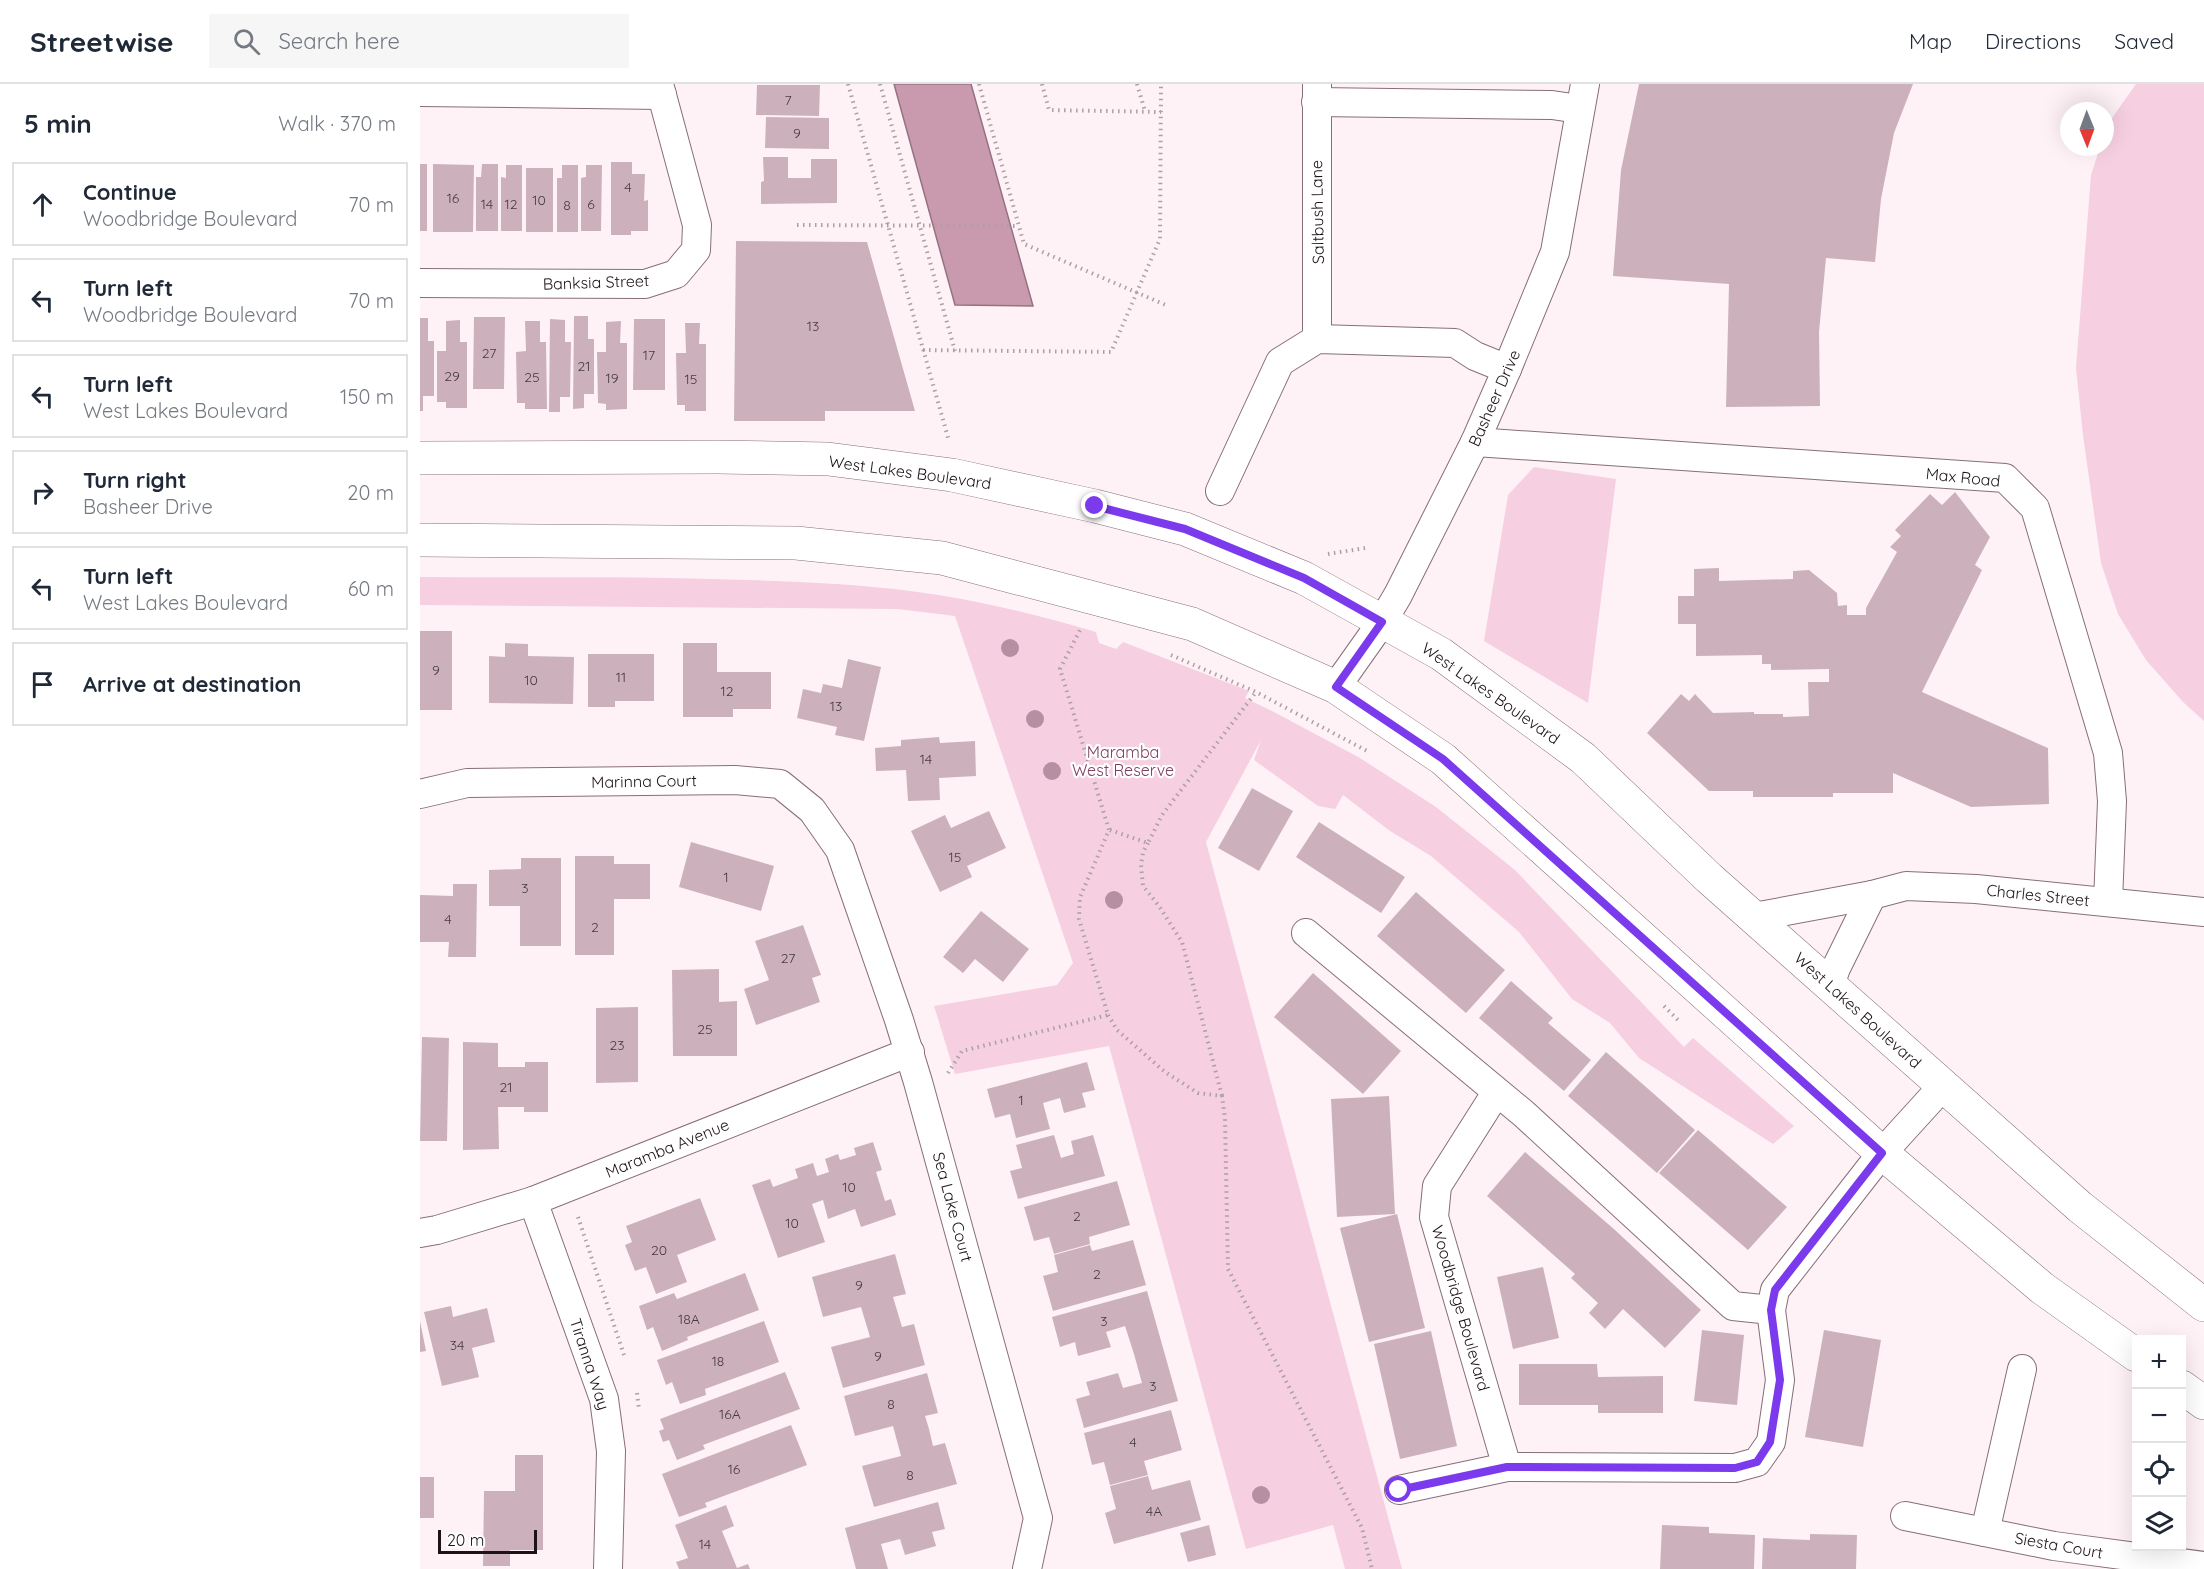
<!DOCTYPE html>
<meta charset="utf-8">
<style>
:root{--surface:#fff;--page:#f6f6f7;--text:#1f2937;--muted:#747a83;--line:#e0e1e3}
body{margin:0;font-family:Quicksand,sans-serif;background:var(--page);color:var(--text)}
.controls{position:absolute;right:18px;bottom:18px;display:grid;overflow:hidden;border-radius:0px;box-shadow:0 6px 24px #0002}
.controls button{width:54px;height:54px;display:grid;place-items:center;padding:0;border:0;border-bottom:2px solid var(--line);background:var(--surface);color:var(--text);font:30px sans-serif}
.compass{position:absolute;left:1640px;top:18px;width:54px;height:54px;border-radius:50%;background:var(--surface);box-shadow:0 6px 24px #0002;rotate:179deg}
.scale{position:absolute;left:18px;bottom:15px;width:99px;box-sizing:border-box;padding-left:6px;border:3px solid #1d1317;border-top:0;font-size:16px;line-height:21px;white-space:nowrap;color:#1d1317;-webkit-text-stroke:4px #fff;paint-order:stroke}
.stop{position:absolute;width:18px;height:18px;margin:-14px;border:4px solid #7c3aed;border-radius:50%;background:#fff}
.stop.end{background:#7c3aed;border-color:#fff;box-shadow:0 2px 6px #0008}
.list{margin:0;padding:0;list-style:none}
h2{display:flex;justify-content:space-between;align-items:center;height:78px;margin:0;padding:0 24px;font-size:26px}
h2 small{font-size:20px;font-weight:400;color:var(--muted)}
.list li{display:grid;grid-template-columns:39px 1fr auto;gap:18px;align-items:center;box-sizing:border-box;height:84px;margin:0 12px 12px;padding:0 12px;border:2px solid var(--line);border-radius:0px}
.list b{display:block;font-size:22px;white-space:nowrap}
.list p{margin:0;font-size:20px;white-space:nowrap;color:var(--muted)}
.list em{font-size:20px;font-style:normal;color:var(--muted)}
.icon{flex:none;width:33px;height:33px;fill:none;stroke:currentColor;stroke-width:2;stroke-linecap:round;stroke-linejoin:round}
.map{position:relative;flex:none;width:1784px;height:1485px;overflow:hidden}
header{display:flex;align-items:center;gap:36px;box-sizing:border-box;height:84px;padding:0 30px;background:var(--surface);border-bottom:2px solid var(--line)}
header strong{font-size:28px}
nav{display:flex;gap:33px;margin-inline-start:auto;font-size:21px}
.search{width:420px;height:54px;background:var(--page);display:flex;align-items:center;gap:15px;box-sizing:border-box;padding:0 21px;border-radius:0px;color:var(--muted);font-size:22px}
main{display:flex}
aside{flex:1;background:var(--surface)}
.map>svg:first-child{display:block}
.green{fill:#f6cfe0}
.water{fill:#c99aae;stroke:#957281;stroke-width:1.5}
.building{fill:#ccb1bc}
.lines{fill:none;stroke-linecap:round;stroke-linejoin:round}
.minor-casing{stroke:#876e79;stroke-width:30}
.secondary-casing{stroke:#876e79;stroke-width:34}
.path{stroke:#aba0a4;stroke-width:4;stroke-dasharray:1.5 4.5;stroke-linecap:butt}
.minor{stroke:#fff;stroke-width:28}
.secondary{stroke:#fff;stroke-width:33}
.tree{fill:#b690a2}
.route{stroke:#7c3aed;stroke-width:8}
.labels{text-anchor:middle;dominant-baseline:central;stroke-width:4.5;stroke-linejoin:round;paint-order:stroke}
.number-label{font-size:14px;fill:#493a40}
.street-label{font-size:16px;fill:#1d1317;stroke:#fff}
.park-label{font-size:16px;fill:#7c3f5d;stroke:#fff}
</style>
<header>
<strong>Streetwise</strong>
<div class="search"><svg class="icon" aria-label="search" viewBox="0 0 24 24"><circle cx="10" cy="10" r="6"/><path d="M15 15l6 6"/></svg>Search here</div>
<nav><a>Map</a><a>Directions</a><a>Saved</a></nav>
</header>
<main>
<aside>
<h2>5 min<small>Walk · 370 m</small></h2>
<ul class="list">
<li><svg class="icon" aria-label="ahead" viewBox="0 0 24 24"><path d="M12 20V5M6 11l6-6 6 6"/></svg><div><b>Continue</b><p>Woodbridge Boulevard</p></div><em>70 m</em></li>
<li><svg class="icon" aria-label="left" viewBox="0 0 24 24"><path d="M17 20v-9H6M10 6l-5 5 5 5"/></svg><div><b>Turn left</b><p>Woodbridge Boulevard</p></div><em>70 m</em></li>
<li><svg class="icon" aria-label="left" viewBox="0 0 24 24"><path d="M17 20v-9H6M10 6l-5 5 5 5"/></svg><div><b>Turn left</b><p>West Lakes Boulevard</p></div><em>150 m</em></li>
<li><svg class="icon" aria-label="right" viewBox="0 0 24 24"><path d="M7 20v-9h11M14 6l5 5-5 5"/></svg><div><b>Turn right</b><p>Basheer Drive</p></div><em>20 m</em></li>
<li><svg class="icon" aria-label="left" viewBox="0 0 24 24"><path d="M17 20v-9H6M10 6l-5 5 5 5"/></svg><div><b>Turn left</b><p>West Lakes Boulevard</p></div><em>60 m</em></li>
<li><svg class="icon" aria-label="arrive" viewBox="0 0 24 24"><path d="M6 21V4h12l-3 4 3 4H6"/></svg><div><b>Arrive at destination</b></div></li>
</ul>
</aside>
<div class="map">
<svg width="1784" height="1485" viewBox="0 0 1784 1485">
<rect width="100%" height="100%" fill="#fef2f7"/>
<g class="green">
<polygon points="1716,0 1784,0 1784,637 1763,618 1726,576 1698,530 1681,479 1663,351 1656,284 1671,91 1680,63 1685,63 1687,41"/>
<polygon points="1114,383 1196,395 1168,619 1064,557 1088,411"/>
<path d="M0,493C109,494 218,492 327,496C382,498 436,500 490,507C553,515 616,530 676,548L679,559L696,565L703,558L829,607L825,614L854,628L940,674L1016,723L1095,786L1264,963L1273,954L1374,1042L1353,1060L1219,974L1190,939L1152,915L1099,848L1011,772L970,747L923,711L915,725L898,722L834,676L841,656L786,758L982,1485H925L913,1441L826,1465L689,962L535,990L514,922L637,901L653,879L535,532L478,525L0,521Z"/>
</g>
<polygon class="water" points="474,0 551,0 613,222 535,221"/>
<g class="building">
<polygon points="1219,0 1493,0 1474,49 1461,115 1455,178 1406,174 1399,248 1400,322 1306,323 1309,200 1193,192 1201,86"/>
<polygon points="337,1 400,1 399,32 336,31"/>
<polygon points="346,33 409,34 409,65 345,64"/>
<polygon points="343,73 368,73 368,94 391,94 391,75 417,75 417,119 341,120 341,98 344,97"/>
<polygon points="191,78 212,78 212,90 225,90 224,117 228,116 228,147 211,147 211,151 191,151"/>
<rect x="0" y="80" width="7" height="67"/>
<polygon points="13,80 54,81 53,148 13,148"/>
<polygon points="62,80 78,80 78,147 56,147 56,93 61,93"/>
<polygon points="86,81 102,81 102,147 81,147 81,93 86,94"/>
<polygon points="142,81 158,81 158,148 137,148 137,94 142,94"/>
<polygon points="166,81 182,81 181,147 161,147 161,94 166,93"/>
<rect x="106" y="84" width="27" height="64"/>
<polygon points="316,157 447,158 495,327 405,327 405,337 314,337"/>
<polygon points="154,232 168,232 168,255 174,255 174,310 164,310 164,324 153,325"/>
<polygon points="54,233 85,233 84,305 53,305"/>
<polygon points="0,234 8,234 8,257 14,257 14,312 3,312 3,327 0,327"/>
<polygon points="130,235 145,236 145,258 151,258 150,313 140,313 140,328 129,328"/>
<polygon points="214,235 245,235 245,306 213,306"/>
<polygon points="40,236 40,258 47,258 47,324 26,324 26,318 17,318 17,267 26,267 26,237"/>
<polygon points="105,237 120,237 120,258 126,258 127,325 105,325 105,319 97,319 96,268 106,267"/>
<polygon points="201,237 200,259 207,259 207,325 186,326 186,320 178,319 177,268 186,268 186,238"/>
<polygon points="265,239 280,239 279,260 286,260 286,327 265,327 265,321 257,321 256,269 266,269"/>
<polygon points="1535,408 1570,453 1555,481 1562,486 1502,608 1628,664 1629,720 1551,723 1473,689 1473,709 1413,709 1413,713 1333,713 1333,707 1289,707 1227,649 1261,610 1269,617 1275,610 1293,629 1334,628 1334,630 1363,630 1363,633 1389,632 1388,598 1409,598 1409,585 1351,586 1351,580 1342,580 1342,571 1276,572 1276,540 1258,540 1258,512 1274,512 1274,485 1299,484 1299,497 1373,495 1373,487 1389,486 1417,509 1418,522 1427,521 1427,531 1446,531 1446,524 1477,468 1470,463 1481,452 1475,446 1510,410 1522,421"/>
<rect x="0" y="547" width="32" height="79"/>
<polygon points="85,559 108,560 108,572 154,573 153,620 69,619 69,572 85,573"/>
<polygon points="263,559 297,559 297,588 351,588 351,625 313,625 313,633 263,633"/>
<polygon points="168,570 234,570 234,617 195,617 195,623 168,623"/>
<polygon points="428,575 461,583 444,657 415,651 417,643 377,634 383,605 401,609 403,600 422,604"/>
<polygon points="519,653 520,659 555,657 556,692 519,694 520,716 488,717 486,686 456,687 455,664 481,662 481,656"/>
<polygon points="832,704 873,727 839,787 798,764"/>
<polygon points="569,727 586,764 547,782 552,793 520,808 491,747 525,731 531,744"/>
<polygon points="899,738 985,793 961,829 876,773"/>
<polygon points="271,758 354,782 341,827 259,803"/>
<polygon points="155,772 194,772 194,780 230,780 230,815 194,815 194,871 155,871"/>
<polygon points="101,774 141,774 141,862 100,862 100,822 69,822 69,786 101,785"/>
<polygon points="33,800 57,800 56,873 28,873 29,858 0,858 0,811 33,812"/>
<polygon points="996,808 1085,886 1046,929 957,852"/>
<polygon points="561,827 609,865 583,898 555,875 543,889 523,873"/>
<polygon points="383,841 401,891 392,894 400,918 336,941 324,905 349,896 335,857"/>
<polygon points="299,885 299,918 317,917 317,972 253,972 252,886"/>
<polygon points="893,889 981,967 943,1010 854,933"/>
<polygon points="1091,897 1133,934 1128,939 1171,976 1144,1007 1059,934"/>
<polygon points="218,923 218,998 176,999 176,924"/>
<polygon points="2,953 29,954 27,1057 0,1057"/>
<polygon points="43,958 78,959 78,983 105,983 105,978 128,978 128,1028 104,1028 104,1023 78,1023 79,1065 43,1066"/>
<polygon points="1186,968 1275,1046 1237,1089 1148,1012"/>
<polygon points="667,978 675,1006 662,1009 666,1023 644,1029 640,1014 623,1019 630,1045 596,1054 590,1030 575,1034 567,1005"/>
<polygon points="969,1012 975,1130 917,1133 911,1015"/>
<polygon points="1278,1046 1367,1123 1328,1166 1239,1089"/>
<polygon points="634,1051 641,1074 654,1070 651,1057 673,1051 685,1092 598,1115 590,1087 602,1084 596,1061"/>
<polygon points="453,1058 462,1086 456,1088 465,1117 471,1115 476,1131 441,1143 435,1125 408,1135 403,1116 392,1120 405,1158 358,1174 332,1101 350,1095 353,1103 378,1094 375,1085 393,1079 397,1092 409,1088 405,1075 418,1070 420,1076 436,1071 434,1064"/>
<polygon points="1105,1068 1195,1146 1281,1226 1245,1264 1203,1225 1185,1245 1169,1229 1178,1219 1151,1194 1155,1190 1067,1112"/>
<polygon points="697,1097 710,1141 669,1153 670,1160 634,1170 629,1153 614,1157 604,1123"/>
<polygon points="280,1114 296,1156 257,1171 267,1198 236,1210 226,1183 215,1187 205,1161 212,1158 206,1142"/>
<polygon points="977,1130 1005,1244 949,1258 920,1144"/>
<polygon points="713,1156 726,1201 633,1227 623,1192 638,1188 634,1171 670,1161 672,1167"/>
<polygon points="475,1170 486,1210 473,1213 482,1243 494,1240 505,1281 423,1304 411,1263 450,1253 441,1223 403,1233 392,1193"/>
<polygon points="1123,1183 1139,1254 1093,1265 1077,1193"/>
<polygon points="325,1189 339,1226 267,1253 268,1256 242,1267 233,1243 227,1246 219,1222 254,1209 257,1215"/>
<polygon points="727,1207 758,1317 664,1344 656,1315 670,1311 666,1298 698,1289 703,1304 722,1299 714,1270 705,1242 686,1248 691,1263 658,1272 655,1258 640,1263 632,1233"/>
<polygon points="31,1222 33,1233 67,1224 75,1258 52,1264 59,1293 22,1302 4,1228"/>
<polygon points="0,1237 6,1267 0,1268"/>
<polygon points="344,1237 359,1278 285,1305 286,1311 260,1320 252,1298 246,1301 237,1276"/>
<polygon points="1282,1246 1324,1251 1317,1321 1274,1317"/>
<polygon points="1404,1246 1461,1256 1443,1363 1385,1353"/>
<polygon points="1011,1247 1037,1362 980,1375 954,1260"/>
<polygon points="1099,1280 1177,1280 1178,1293 1243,1292 1243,1329 1178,1329 1178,1321 1099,1321"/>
<polygon points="365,1288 380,1325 283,1361 285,1365 257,1376 249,1356 243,1358 239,1347 244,1345 240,1335"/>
<polygon points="507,1289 518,1329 505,1332 509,1345 513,1362 525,1359 537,1400 454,1423 442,1382 481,1372 473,1342 435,1352 424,1312"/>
<polygon points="751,1326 762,1366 724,1377 728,1391 690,1401 684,1378 672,1381 664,1349"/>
<polygon points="371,1341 387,1381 285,1419 287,1423 259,1433 242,1390"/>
<polygon points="95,1371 123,1371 123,1466 90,1466 90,1482 63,1482 64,1407 95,1407"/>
<polygon points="728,1392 732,1406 770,1396 781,1436 694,1460 685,1429 696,1425 690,1402"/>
<rect x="0" y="1393" width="14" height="41"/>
<polygon points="518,1418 525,1445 512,1448 516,1462 485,1471 480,1455 461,1460 468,1485 436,1485 425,1444"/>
<polygon points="306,1421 314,1442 302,1447 317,1484 328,1480 330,1485 259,1485 256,1478 268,1474 255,1441"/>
<polygon points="789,1441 796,1471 768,1478 760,1449"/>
<polygon points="1242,1441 1289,1443 1289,1449 1335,1451 1334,1485 1240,1485"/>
<polygon points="1390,1450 1437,1451 1436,1485 1342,1485 1343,1454 1390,1456"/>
</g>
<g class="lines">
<defs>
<g id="minor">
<polyline points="897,0 897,255"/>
<polyline points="0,8 242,11"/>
<polyline points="896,18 1132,21 1159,25"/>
<polyline points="0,199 225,200 256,190 276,166 277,141 239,0"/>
<polyline points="1055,358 1585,394 1615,424 1688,669 1692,717 1688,818"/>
<polyline points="800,407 860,278 897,255 1035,259 1055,272 1087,285"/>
<polyline points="916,603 962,538 978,511 1055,358 1087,285 1135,168 1165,0"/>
<polyline points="0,710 47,699 315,696 360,700 392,726 420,766 479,936 498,998 618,1434 607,1485"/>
<polyline points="1334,833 1452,811 1486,802 1556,805 1784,828"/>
<polyline points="886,849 1104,1030 1313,1222 1351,1226"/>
<polyline points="1410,901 1416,884 1452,811"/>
<polyline points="1076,1009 1017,1102 1014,1133 1087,1383"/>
<polyline points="113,1117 184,1315 191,1367 188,1485"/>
<polyline points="0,1149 17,1146 113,1117 490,968"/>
<polyline points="979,1406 1087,1383 1315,1384 1337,1378 1351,1358 1360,1296 1351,1226 1355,1206 1462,1069 1523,1002"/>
<polyline points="1485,1432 1634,1462 1784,1482"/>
<polyline points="1565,1448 1602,1285"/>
</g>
<g id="secondary">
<polyline points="0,374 296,373 408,375 532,391 675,422 765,445 884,494 1021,570 1163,674 1289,794 1660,1123 1784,1221"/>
<polyline points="0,456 376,459 522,474 772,540 916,603 1023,675 1462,1069 1622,1204 1716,1271"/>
<polyline points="1762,1303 1784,1319"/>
</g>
</defs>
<use href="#minor" class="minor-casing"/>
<use href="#secondary" class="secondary-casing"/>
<g class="path">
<polyline points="428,0 529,357"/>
<polyline points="460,0 535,267"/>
<polyline points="559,0 604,160 748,222"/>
<polyline points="622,0 629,26 741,28"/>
<polyline points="717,0 725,27"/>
<polyline points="377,141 599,142"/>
<polyline points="503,266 691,268 740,155 741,0"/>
<polyline points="908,470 945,464"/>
<polyline points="751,571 836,608 949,668"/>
<polyline points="690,746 728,759 742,731 836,608"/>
<polyline points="728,759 723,768 721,781 723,802 739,822 762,858 802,1012"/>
<polyline points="1244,922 1261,939"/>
<polyline points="688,931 697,946 745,988 778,1009 802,1012 805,1035 808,1185 942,1444 952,1485"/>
<polyline points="528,989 542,967 688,931 659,835 660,813 689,746 640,585 661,544"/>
<polyline points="158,1133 204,1271"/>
<polyline points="217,1309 219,1325"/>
</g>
<use href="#minor" class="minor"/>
<use href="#secondary" class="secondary"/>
</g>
<g class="tree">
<circle cx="590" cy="564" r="9"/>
<circle cx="615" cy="635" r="9"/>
<circle cx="632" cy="687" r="9"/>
<circle cx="694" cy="816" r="9"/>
<circle cx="841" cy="1411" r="9"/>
</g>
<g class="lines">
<polyline class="route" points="675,422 765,445 884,494 962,538 916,603 1023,675 1462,1069 1355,1206 1351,1226 1360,1296 1350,1358 1337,1378 1315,1384 1087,1383 979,1406"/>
</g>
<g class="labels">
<g class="number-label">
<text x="368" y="16">7</text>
<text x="377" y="49">9</text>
<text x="208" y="103">4</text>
<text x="33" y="114">16</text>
<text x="119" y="116">10</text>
<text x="67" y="120">14</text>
<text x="91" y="120">12</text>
<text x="171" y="120">6</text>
<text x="147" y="121">8</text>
<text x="393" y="242">13</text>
<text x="69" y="269">27</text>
<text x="229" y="271">17</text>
<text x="164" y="282">21</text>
<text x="32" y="292">29</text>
<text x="112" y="293">25</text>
<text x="192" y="294">19</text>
<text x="271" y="295">15</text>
<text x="16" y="586">9</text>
<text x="201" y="593">11</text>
<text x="111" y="596">10</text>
<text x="307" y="607">12</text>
<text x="416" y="622">13</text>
<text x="506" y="675">14</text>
<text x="535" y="773">15</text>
<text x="306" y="793">1</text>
<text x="105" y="804">3</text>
<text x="28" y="835">4</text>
<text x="175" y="843">2</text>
<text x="368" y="874">27</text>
<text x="285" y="945">25</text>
<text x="197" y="961">23</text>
<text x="86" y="1003">21</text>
<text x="601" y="1016">1</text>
<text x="429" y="1103">10</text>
<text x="657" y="1132">2</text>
<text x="372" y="1139">10</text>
<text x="239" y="1166">20</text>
<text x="677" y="1190">2</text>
<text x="439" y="1201">9</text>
<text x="269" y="1235">18A</text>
<text x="684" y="1237">3</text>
<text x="37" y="1261">34</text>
<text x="458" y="1272">9</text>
<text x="298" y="1277">18</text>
<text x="733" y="1302">3</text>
<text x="471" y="1320">8</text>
<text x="310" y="1330">16A</text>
<text x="713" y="1358">4</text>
<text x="314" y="1385">16</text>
<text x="490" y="1391">8</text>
<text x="734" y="1427">4A</text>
<text x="285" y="1460">14</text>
</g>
<g class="street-label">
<text transform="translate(897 128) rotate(-91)">Saltbush Lane</text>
<text transform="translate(176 198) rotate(-2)">Banksia Street</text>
<text transform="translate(1074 314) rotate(-66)">Basheer Drive</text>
<text transform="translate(490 388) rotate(8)">West Lakes Boulevard</text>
<text transform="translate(1543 393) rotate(6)">Max Road</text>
<text transform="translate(1071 609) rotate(35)">West Lakes Boulevard</text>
<text transform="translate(224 697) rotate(-1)">Marinna Court</text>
<text transform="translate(1618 811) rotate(6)">Charles Street</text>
<text transform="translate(1438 926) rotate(42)">West Lakes Boulevard</text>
<text transform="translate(247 1064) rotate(-22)">Maramba Avenue</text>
<text transform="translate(533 1123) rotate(75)">Sea Lake Court</text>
<text transform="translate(1041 1224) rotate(74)">Woodbridge Boulevard</text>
<text transform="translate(170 1280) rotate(72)">Tiranna Way</text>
<text transform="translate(1639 1461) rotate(10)">Siesta Court</text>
</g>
<g class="park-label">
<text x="703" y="668">Maramba<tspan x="703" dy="18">West Reserve</tspan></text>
</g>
</g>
</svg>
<div class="controls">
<button>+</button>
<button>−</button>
<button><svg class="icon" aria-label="locate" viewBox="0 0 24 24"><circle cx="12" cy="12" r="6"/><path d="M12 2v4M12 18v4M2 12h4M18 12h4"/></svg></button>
<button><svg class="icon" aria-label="layers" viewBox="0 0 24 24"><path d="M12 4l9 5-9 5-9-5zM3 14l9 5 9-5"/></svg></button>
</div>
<svg class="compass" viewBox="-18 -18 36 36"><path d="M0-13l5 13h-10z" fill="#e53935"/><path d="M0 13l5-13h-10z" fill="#747a83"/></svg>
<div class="scale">20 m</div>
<div class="stop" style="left:979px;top:1406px"></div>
<div class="stop end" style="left:675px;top:422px"></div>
</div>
</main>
